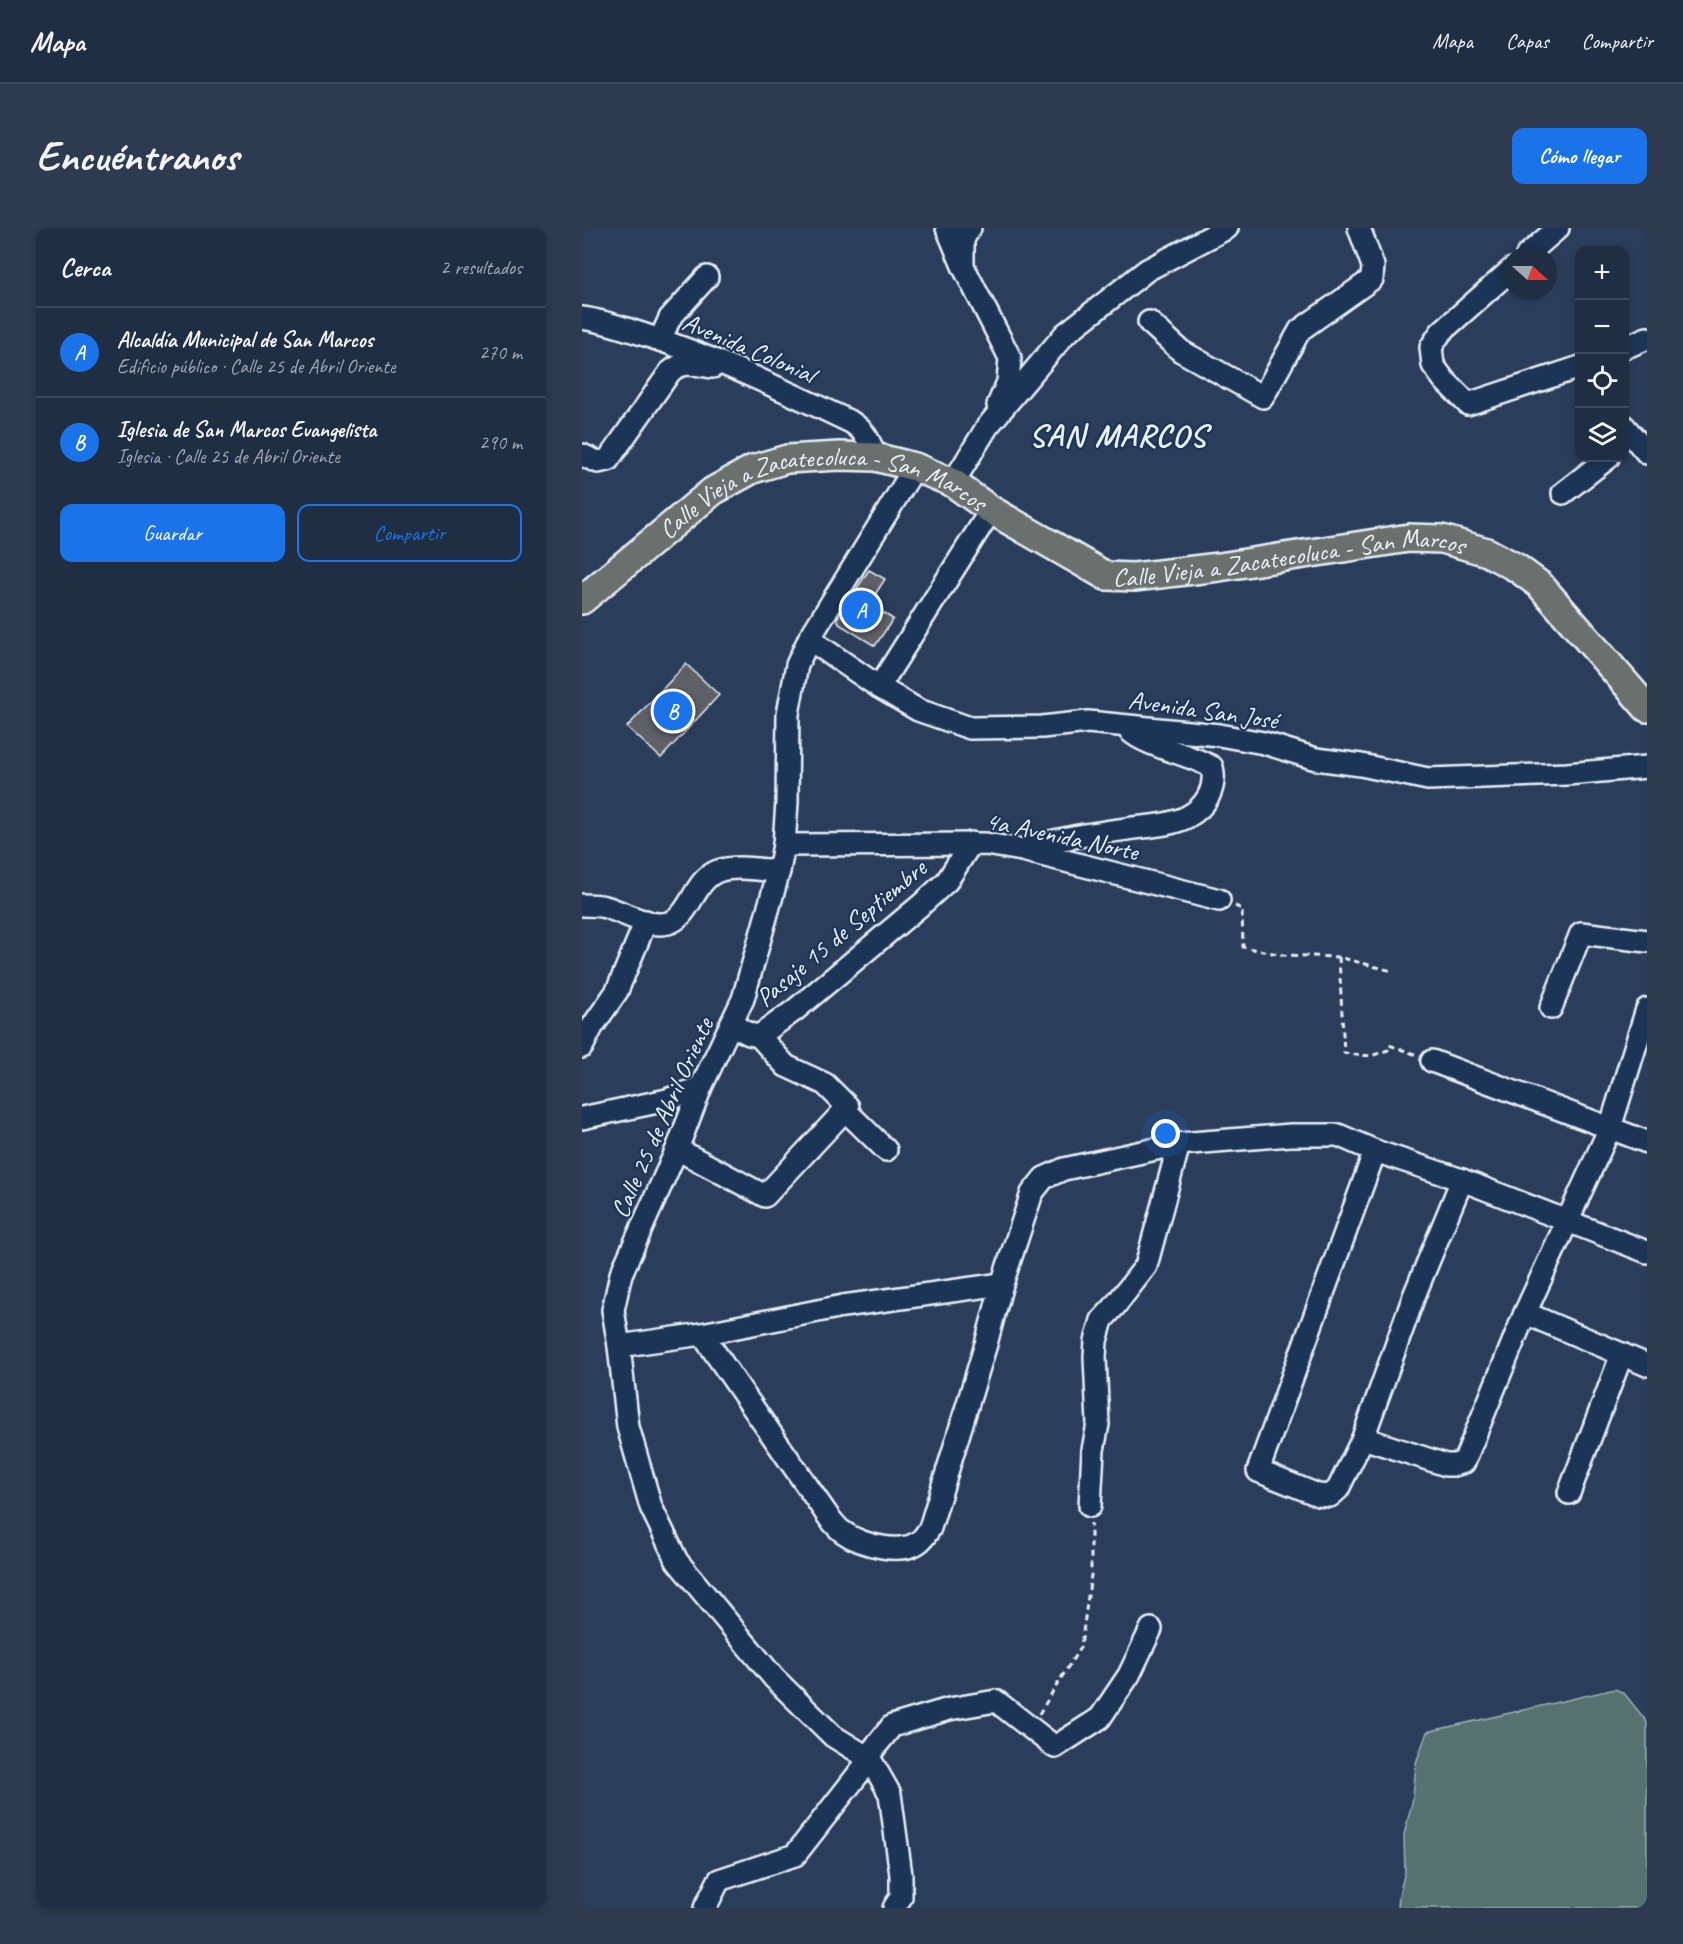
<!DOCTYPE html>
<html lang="es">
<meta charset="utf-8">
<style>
:root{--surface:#202e44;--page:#2d3a4f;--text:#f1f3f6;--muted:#a2a8b2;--line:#3d4a5d;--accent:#1a73e8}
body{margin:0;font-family:Caveat,sans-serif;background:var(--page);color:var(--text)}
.controls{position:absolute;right:18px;top:18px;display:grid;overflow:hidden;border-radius:12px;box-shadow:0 3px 9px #0003}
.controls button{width:54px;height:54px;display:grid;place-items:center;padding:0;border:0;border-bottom:2px solid var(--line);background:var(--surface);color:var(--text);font:30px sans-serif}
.compass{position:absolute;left:921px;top:18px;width:54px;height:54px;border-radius:50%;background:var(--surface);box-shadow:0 3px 9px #0003;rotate:111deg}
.you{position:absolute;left:584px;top:906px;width:21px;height:21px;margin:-15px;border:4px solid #fff;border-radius:50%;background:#1a73e8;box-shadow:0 0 0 9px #1a73e833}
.badge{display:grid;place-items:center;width:39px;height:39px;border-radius:50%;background:var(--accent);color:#fff;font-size:20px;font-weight:700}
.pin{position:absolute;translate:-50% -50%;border:3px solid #fff;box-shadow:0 2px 6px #0006}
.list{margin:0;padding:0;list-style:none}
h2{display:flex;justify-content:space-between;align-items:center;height:78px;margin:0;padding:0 24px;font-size:26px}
h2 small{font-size:20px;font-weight:400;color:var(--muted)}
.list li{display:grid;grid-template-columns:39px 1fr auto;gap:18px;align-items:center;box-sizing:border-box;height:90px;padding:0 24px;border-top:2px solid var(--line)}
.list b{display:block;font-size:22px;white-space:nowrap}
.list p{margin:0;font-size:20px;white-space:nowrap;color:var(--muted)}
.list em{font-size:20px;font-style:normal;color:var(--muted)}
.actions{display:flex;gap:12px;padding:18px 24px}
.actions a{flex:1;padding:14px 0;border:2px solid var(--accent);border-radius:12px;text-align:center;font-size:21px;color:var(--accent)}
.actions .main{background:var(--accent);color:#fff}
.icon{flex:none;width:33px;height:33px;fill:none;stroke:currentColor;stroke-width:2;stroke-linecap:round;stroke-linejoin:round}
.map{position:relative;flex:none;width:1065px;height:1680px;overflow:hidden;border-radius:12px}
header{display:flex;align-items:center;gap:36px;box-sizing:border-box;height:84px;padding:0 30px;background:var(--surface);border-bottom:2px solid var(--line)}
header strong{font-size:28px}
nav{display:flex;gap:33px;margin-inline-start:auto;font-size:21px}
.intro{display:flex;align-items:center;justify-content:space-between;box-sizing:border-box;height:144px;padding:0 36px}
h1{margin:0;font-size:42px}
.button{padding:15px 27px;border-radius:12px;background:var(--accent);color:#fff;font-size:21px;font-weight:700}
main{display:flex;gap:36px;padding:0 36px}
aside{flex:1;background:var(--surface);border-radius:12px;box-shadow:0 3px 9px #0003}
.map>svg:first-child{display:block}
.green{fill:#55716f;stroke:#9eb1b4;stroke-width:1.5}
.building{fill:#5e5f68;stroke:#e8f1f8;stroke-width:1.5}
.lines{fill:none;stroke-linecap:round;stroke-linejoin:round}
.minor-casing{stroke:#e8f1f8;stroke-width:26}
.major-casing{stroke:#e8f1f8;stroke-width:32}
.path{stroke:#e8f1f8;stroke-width:3;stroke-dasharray:6 4.5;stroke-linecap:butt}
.minor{stroke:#1d3557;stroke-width:21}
.major{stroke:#6a706d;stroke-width:27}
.labels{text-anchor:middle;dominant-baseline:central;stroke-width:4.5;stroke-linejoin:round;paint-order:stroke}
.street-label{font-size:26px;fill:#e8f1f8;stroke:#1d3557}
.district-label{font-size:32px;font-weight:bold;letter-spacing:1.5px;fill:#e8f1f8;stroke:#1d3557}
</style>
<header>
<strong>Mapa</strong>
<nav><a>Mapa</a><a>Capas</a><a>Compartir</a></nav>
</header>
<div class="intro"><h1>Encuéntranos</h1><a class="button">Cómo llegar</a></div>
<main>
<aside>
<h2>Cerca<small>2 resultados</small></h2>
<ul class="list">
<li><span class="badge">A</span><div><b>Alcaldía Municipal de San Marcos</b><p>Edificio público · Calle 25 de Abril Oriente</p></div><em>270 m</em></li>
<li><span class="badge">B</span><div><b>Iglesia de San Marcos Evangelista</b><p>Iglesia · Calle 25 de Abril Oriente</p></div><em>290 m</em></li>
</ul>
<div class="actions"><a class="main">Guardar</a><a>Compartir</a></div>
</aside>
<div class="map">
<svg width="1065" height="1680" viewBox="0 0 1065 1680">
<rect width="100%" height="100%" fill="#2a3d5a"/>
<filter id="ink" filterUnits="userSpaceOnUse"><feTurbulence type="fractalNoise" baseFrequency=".0167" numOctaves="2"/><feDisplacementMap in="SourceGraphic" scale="12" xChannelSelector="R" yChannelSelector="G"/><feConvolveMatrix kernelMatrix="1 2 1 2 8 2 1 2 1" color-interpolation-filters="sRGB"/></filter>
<g filter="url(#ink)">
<polygon class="green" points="1033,1461 1042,1465 1065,1494 1065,1680 816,1680 817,1667 823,1644 822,1607 831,1571 834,1535 845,1504"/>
<g class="building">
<polygon points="287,342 303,351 287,376 311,391 293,418 257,396 256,393 256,389"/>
<polygon points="104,436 137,467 79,530 45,499"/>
</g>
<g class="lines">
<defs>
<g id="minor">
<polyline points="365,0 381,38 428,130 426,154 416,177"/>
<polyline points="945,27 976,0"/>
<polyline points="381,34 381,11 388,0"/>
<polyline points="930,41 859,104 849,119 851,137 862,152 886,176 998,139"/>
<path d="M0,90C23,93 44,101 66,108C137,131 203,163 269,194C283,203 288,213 293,229"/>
<polyline points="567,94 599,123 681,169 718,102 790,51 791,38 777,0"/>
<polyline points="78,112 88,90 125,49"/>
<polyline points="1042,120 1065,110"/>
<polyline points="1042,198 1065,225"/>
<path d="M0,227L16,234L26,232L88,144C101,132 115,137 131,139"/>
<polyline points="371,255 405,199 483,106 565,42 645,0"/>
<polyline points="981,265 1026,230"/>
<polyline points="227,411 297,459 336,482 388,500 460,499 506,494 637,507 682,515 734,531 779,537 846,551 985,546 1065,539"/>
<polyline points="297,459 409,282"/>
<polyline points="202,617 404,616 440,622 637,672"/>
<path d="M441,622C475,610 509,606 545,601C564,598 587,598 605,589C624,579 635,560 630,539C607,526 564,518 548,503"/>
<path d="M0,677C8,677 16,677 23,679C42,684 66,700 86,695C109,689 111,652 136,643C154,637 178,642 197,643"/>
<polyline points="969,780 999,705 1065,713"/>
<polyline points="150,797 167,806 177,808 213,782 340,676 365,653 389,615"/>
<polyline points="177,808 204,838 243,856 266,879 263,882 304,922"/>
<polyline points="0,819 10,799 35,763 64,693"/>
<polyline points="850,833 1065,914"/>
<polyline points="0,890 85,872 119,859"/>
<polyline points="95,921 183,968 263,882"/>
<polyline points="793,923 676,1243 736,1267 748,1268 756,1261 781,1210 832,1068 880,952"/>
<polyline points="943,1085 1065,1137"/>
<path d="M120,1106L248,1291C252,1295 256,1301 261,1304C279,1317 323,1329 340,1311C343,1308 346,1303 348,1300L404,1116L420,1056L450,965L462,950L482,941L597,916L709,907H756L793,923L880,952L1065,1024"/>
<polyline points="37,1118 120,1106 261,1078 420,1056"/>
<polyline points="781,1210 864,1237 872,1237 882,1234 943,1085 1028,900 1065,781"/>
<polyline points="987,1265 1040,1126"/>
<polyline points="508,1278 511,1222 516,1196 513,1129 514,1113 520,1092 532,1079 564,1038 597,916"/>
<polyline points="123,1680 137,1652 213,1627 288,1531 289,1524 310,1498 367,1481 414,1473 473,1519 518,1490 547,1447 569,1401"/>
<polyline points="312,1680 319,1669 319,1647 308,1566 288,1531 251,1508 192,1450 95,1333 69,1279 46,1199 37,1118 31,1082 39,1046 95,921 119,859 161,771 197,643 202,617 205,574 206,486 215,437 227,411 333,239"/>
</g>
<g id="major">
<path id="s1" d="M0,372L131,263L171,241L205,231L257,228L293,229L333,239L371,255L409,282L524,348L552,349L637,339L827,310L860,311L905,324L935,340L958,357L1065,480"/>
</g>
</defs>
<use href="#minor" class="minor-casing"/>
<use href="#major" class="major-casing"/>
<g class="path">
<polyline points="653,678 660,681 661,719 701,727 757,729 810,743"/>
<polyline points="757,729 762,825 789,828 806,822 807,817 835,827"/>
<polyline points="457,1486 499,1418 509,1347 509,1295"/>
</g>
<use href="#minor" class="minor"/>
<use href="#major" class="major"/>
</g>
</g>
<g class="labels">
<g class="street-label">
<text transform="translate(167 120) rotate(23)">Avenida Colonial</text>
<text stroke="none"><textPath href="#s1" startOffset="282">Calle Vieja a Zacatecoluca - San Marcos</textPath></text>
<text stroke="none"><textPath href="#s1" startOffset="786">Calle Vieja a Zacatecoluca - San Marcos</textPath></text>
<text transform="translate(621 482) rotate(8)">Avenida San José</text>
<text transform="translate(480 608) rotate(12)">4a Avenida Norte</text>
<text transform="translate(259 705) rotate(-40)">Pasaje 15 de Septiembre</text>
<text transform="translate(80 890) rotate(-66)">Calle 25 de Abril Oriente</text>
</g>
<g class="district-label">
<text x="536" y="207">SAN MARCOS</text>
</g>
</g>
</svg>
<div class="controls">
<button>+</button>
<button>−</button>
<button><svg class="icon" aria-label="locate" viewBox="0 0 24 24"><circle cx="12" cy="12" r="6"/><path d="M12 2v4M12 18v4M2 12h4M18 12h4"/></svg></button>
<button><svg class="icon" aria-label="layers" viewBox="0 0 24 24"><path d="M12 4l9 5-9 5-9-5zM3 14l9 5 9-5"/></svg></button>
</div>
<svg class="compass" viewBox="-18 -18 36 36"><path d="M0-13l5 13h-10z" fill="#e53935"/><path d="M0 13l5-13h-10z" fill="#a2a8b2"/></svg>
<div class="you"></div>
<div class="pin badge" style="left:279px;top:382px">A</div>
<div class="pin badge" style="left:91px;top:483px">B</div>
</div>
</main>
